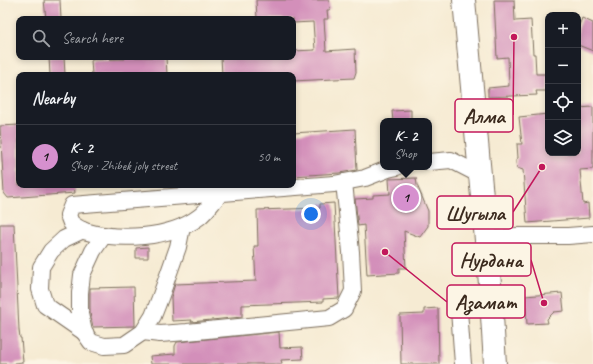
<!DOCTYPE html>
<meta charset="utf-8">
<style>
:root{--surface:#171b24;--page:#20242c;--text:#f1f3f6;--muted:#9ea1a6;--line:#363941;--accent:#d690ce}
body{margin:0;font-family:Caveat,sans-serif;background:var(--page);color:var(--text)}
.controls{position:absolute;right:12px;top:12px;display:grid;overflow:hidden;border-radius:8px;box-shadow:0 2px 6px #0003}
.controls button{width:36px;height:36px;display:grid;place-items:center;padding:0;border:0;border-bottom:1px solid var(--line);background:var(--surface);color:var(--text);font:20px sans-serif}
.you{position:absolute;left:311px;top:214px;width:14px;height:14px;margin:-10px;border:3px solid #fff;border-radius:50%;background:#1a73e8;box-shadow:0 0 0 6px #1a73e833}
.badge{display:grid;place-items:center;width:26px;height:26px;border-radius:50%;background:var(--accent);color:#111;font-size:13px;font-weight:700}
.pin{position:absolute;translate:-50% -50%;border:2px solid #fff;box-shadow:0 1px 4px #0006}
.popup{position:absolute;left:380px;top:118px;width:52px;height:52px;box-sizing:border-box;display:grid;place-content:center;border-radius:8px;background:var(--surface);filter:drop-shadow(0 1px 3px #0005);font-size:13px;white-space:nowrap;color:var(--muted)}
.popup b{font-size:15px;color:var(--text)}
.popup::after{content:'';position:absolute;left:50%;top:100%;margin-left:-8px;border:8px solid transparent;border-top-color:var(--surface)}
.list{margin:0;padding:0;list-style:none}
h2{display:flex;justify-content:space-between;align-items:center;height:52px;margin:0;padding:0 16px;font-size:17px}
h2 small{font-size:13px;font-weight:400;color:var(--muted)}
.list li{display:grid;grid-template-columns:26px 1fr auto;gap:12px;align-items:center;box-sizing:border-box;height:64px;padding:0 16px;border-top:1px solid var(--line)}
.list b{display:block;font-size:15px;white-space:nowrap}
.list p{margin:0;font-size:13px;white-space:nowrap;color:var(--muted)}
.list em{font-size:13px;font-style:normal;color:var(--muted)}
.icon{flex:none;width:22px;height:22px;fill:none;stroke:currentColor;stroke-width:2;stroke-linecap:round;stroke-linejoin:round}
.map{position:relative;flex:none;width:593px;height:364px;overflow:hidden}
.search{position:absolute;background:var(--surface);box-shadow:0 2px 6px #0003;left:16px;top:16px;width:280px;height:44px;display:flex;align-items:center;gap:10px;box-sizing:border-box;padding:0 14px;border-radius:8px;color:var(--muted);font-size:15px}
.panel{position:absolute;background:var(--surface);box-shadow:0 2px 6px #0003;left:16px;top:72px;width:280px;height:116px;border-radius:8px}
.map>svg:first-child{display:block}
.building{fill:#d38fba}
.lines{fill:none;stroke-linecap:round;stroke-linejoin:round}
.minor-casing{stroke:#7c6e5d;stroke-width:18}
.highway-casing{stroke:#7c6e5d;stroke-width:24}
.minor{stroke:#fff;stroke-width:16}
.highway{stroke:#fff;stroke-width:22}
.leader{fill:none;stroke:#c2185b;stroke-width:1.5}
.callout-dot{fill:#c2185b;stroke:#fcf5e5;stroke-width:1.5}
.callout{fill:#fcf5e5;stroke:#c2185b;stroke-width:1.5}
.callout-label{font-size:21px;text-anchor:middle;font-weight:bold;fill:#3b2a1e}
</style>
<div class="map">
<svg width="593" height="364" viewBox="0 0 593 364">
<rect width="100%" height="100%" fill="#fcf5e5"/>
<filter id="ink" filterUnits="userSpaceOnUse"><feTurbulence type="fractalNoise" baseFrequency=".025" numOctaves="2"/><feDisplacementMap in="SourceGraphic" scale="8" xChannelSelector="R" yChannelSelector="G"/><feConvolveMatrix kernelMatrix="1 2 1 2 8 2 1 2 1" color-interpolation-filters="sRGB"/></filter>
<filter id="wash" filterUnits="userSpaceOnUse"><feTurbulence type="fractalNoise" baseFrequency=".012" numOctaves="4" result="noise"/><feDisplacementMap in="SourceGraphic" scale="16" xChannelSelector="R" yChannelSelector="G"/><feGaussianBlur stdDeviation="0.9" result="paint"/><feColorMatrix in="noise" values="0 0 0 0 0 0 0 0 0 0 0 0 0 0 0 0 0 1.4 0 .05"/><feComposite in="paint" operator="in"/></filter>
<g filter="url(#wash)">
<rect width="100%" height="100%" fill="#f6ebd3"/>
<g id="blocks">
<g class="building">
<polygon points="44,0 60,0 61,19 46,19"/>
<polygon points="256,0 329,0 330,10 327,10 328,19 324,19 326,51 355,49 356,72 354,78 293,81 293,75 222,75 221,57 293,57 293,51 315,50 313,22 293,23 293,19 257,19"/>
<polygon points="494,0 514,0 515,21 531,20 533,54 535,54 536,74 548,74 548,91 536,91 537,95 488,97 488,88 509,86 508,57 497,58"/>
<polygon points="582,18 593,23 593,51 578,45 578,28"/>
<polygon points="49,57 64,57 65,75 50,75"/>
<polygon points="124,57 166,57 167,75 92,75 91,60 125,59"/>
<polygon points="593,107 593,169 580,170 583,204 588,203 589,218 527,223 523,170 517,168 516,163 516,159 518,158 517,144 522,144 519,117 548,114 548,153 578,153 578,108"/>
<polygon points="411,110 411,121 393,121 392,111"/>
<polygon points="19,125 19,185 74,185 75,193 8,198 4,193 0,126"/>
<polygon points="355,129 357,170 339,173 293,176 293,133"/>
<polygon points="416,178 417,185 428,211 428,226 420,237 404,231 406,268 399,268 399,273 367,275 364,225 358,226 355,199 373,198 373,195 390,194 389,179"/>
<polygon points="334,203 339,298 323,299 323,302 242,305 242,317 191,322 192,320 172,321 171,297 175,284 256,281 254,246 258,246 257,210 320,208 320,204"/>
<polygon points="0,224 14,224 19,330 20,338 21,338 23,362 15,363 15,364 0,364"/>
<polygon points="148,247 148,258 136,258 136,248"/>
<polygon points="134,287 135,326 93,327 90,313 90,288"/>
<polygon points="562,293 564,311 554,312 547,319 548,323 527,324 525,296"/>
<polygon points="438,308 439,364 401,364 400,315 424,314 424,309"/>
<polygon points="279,332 280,348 302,347 303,359 281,360 282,364 151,364 150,356 175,354 175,346 177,342"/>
</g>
</g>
</g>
<g filter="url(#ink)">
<use href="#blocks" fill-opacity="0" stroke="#7c6e5d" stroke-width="1"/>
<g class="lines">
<defs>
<g id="minor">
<polyline points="429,162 451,160 480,175"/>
<path d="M220,194C213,201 207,211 199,217C170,239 118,241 84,231C80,229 75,226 71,223L68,215L72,205L334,184L365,178L388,169L397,167"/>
<polyline points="83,230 64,239 51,251 41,267 40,289 45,305 84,332"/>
<polyline points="104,235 93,251 82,275 80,293 80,314 84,332 91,342 104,346 124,345 143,332 153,316 160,298 178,247 182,227"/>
<polyline points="486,239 516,236 568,236 593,234"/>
<polyline points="458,297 463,364"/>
<polyline points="143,332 160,334 187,332 329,318 344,309 353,291 351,252 344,182"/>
</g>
<polyline id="highway" points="464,0 490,284 495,364"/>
</defs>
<use href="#minor" class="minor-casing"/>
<use href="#highway" class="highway-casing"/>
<use href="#minor" class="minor"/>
<use href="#highway" class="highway"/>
</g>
</g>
<path class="leader" d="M514 37L513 115M542 167L513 212M544 303L531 260M385 252L447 302"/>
<g class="callout-dot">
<circle cx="514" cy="37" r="4"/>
<circle cx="542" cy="167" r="4"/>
<circle cx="544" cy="303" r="4"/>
<circle cx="385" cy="252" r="4"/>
</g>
<g class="callout">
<rect x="455" y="99" width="58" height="33" rx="4"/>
<rect x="437" y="196" width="76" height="33" rx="4"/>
<rect x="452" y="243" width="79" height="33" rx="4"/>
<rect x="447" y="285" width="78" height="33" rx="4"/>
</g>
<g class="callout-label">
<text x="484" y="123">Алма</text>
<text x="475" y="220">Шугыла</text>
<text x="491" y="267">Нурдана</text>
<text x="486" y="309">Азамат</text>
</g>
</svg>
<div class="controls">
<button>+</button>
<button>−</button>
<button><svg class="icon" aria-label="locate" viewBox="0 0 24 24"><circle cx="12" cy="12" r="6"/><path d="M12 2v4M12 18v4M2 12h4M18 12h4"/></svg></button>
<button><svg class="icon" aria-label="layers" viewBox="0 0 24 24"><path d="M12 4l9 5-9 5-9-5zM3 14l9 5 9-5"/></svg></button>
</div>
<div class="you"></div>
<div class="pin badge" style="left:406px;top:198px">1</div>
<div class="popup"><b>К- 2</b>Shop</div>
<div class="search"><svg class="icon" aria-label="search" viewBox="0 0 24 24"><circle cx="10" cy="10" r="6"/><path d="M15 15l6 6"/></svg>Search here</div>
<section class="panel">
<h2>Nearby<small></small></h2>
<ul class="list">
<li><span class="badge">1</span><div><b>К- 2</b><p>Shop · Zhibek joly street</p></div><em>50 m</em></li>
</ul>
</section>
</div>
